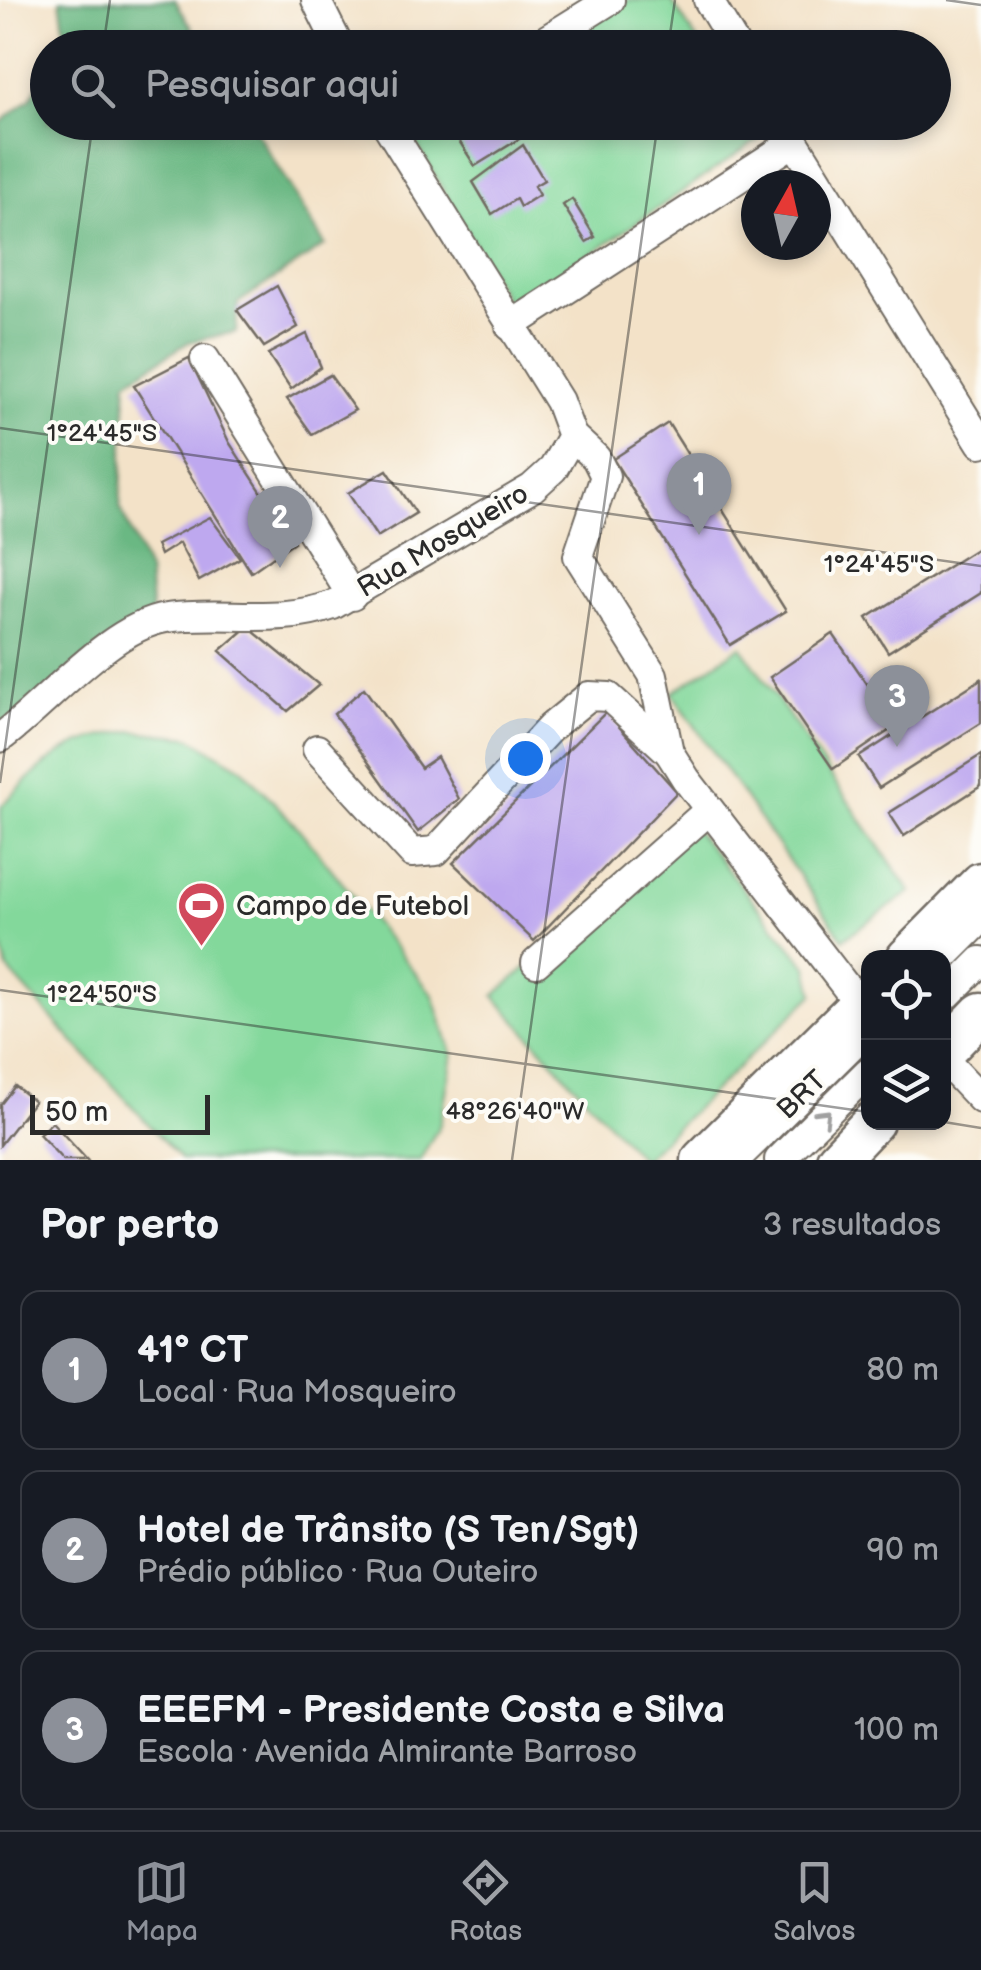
<!DOCTYPE html>
<html lang="pt">
<meta charset="utf-8">
<style>
:root{--surface:#171b24;--page:#242831;--text:#f1f3f6;--muted:#9ea1a6;--line:#363941;--accent:#8c9099}
body{margin:0;font-family:"Balsamiq Sans",sans-serif;background:var(--page);color:var(--text)}
.controls{position:absolute;right:30px;bottom:30px;display:grid;overflow:hidden;border-radius:20px;box-shadow:0 5px 15px #0003}
.controls button{width:90px;height:90px;display:grid;place-items:center;padding:0;border:0;border-bottom:2px solid var(--line);background:var(--surface);color:var(--text);font:50px sans-serif}
.compass{position:absolute;left:741px;top:170px;width:90px;height:90px;border-radius:50%;background:var(--surface);box-shadow:0 5px 15px #0003;rotate:8deg}
.scale{position:absolute;left:30px;bottom:25px;width:180px;box-sizing:border-box;padding-left:10px;border:5px solid #2b2b2b;border-top:0;font-size:28px;line-height:35px;white-space:nowrap;color:#2b2b2b;-webkit-text-stroke:8px #fdfcf7;paint-order:stroke}
.you{position:absolute;left:525px;top:758px;width:35px;height:35px;margin:-25px;border:8px solid #fff;border-radius:50%;background:#1a73e8;box-shadow:0 0 0 15px #1a73e833}
.badge{display:grid;place-items:center;width:65px;height:65px;border-radius:50%;background:var(--accent);color:#fff;font-size:32px;font-weight:700}
.pin{position:absolute;translate:-50% -82px;filter:drop-shadow(0 2px 5px #0008)}
.pin::after{content:'';position:absolute;top:52px;width:35px;height:30px;background:inherit;clip-path:polygon(0 0,100% 0,50% 100%)}
.list{margin:0;padding:0;list-style:none}
h2{display:flex;justify-content:space-between;align-items:center;height:130px;margin:0;padding:0 40px;font-size:42px}
h2 small{font-size:32px;font-weight:400;color:var(--muted)}
.list li{display:grid;grid-template-columns:65px 1fr auto;gap:30px;align-items:center;box-sizing:border-box;height:160px;margin:0 20px 20px;padding:0 20px;border:2px solid var(--line);border-radius:20px}
.list b{display:block;font-size:38px;white-space:nowrap}
.list p{margin:0;font-size:32px;white-space:nowrap;color:var(--muted)}
.list em{font-size:32px;font-style:normal;color:var(--muted)}
.icon{flex:none;width:55px;height:55px;fill:none;stroke:currentColor;stroke-width:2;stroke-linecap:round;stroke-linejoin:round}
.map{position:relative;flex:none;width:981px;height:1160px;overflow:hidden}
.search{position:absolute;background:var(--surface);box-shadow:0 5px 15px #0003;left:30px;right:30px;top:30px;height:110px;display:flex;align-items:center;gap:25px;box-sizing:border-box;padding:0 35px;border-radius:55px;color:var(--muted);font-size:38px}
.sheet{height:670px;background:var(--surface)}
nav{display:flex;justify-content:space-around;align-items:center;box-sizing:border-box;height:140px;border-top:2px solid var(--line);background:var(--surface);font-size:28px;color:var(--muted)}
nav a{display:grid;justify-items:center;gap:5px}
nav .on{color:var(--accent)}
.map>svg:first-child{display:block}
.green{fill:#83d89b;stroke:#578263;stroke-width:2.5}
.forest{fill:#6ab883;stroke:#4a7257;stroke-width:2.5}
.building{fill:#bea8ef}
.lines{fill:none;stroke-linecap:round;stroke-linejoin:round}
.minor-casing{stroke:#716b62;stroke-width:32}
.highway-casing{stroke:#716b62;stroke-width:45}
.minor{stroke:#fff;stroke-width:28}
.highway{stroke:#fff;stroke-width:40}
.oneway{stroke:#a0a0a0}
.ticks{fill:none;stroke:#2b2b2b;stroke-width:2.5;stroke-opacity:0.45}
.labels{text-anchor:middle;dominant-baseline:central;stroke-width:8;stroke-linejoin:round;paint-order:stroke}
.street-label{font-size:28px;fill:#2b2b2b;stroke:#fdfcf7}
.poi-label{font-size:28px;fill:#2b2b2b;stroke:#fdfcf7;text-anchor:start}
.ticks-label{font-size:25px;text-anchor:middle;fill:#2b2b2b;stroke:#fdfcf7;stroke-width:8;stroke-linejoin:round;paint-order:stroke}
</style>
<div class="map">
<svg width="981" height="1160" viewBox="0 0 981 1160">
<rect width="100%" height="100%" fill="#fdfcf7"/>
<filter id="ink" filterUnits="userSpaceOnUse"><feTurbulence type="fractalNoise" baseFrequency=".01" numOctaves="2"/><feDisplacementMap in="SourceGraphic" scale="20" xChannelSelector="R" yChannelSelector="G"/><feConvolveMatrix kernelMatrix="1 2 1 2 8 2 1 2 1" color-interpolation-filters="sRGB"/></filter>
<filter id="wash" filterUnits="userSpaceOnUse"><feTurbulence type="fractalNoise" baseFrequency=".0048" numOctaves="4" result="noise"/><feDisplacementMap in="SourceGraphic" scale="40" xChannelSelector="R" yChannelSelector="G"/><feGaussianBlur stdDeviation="2.25" result="paint"/><feColorMatrix in="noise" values="0 0 0 0 0 0 0 0 0 0 0 0 0 0 0 0 0 1.4 0 .05"/><feComposite in="paint" operator="in"/></filter>
<g filter="url(#wash)">
<rect width="100%" height="100%" fill="#f3e2c8"/>
<g class="green">
<polygon points="628,0 671,0 701,47 553,48"/>
<polygon points="434,122 749,122 759,139 511,309 412,136"/>
<polygon points="741,646 911,892 843,939 672,693"/>
<path d="M133,731L189,737L242,768L299,829L433,995L453,1056L440,1124L420,1160H181L8,970L0,941L1,806C50,759 62,740 133,731Z"/>
<polygon points="690,824 808,967 814,994 642,1160 494,996"/>
</g>
<g class="forest">
<polygon points="60,0 175,0 204,47 61,47 66,40"/>
<polygon points="47,70 48,122 251,123 325,245 238,303 236,332 189,342 127,381 120,507 148,571 152,617 0,751 0,123 30,99"/>
</g>
<g id="blocks">
<g class="building">
<polygon points="471,122 508,122 519,139 475,166 454,133"/>
<polygon points="523,145 544,180 534,186 539,195 520,207 516,199 492,214 473,182"/>
<polygon points="572,199 595,237 586,242 563,205"/>
<polygon points="277,286 298,327 264,347 237,310"/>
<polygon points="307,334 321,367 291,389 268,354"/>
<polygon points="189,358 229,442 294,542 251,572 134,386"/>
<polygon points="330,375 355,410 312,434 287,399"/>
<polygon points="668,423 786,611 730,645 613,459"/>
<polygon points="387,470 416,513 377,537 348,493"/>
<polygon points="210,517 240,558 199,581 179,543 160,555 156,545"/>
<polygon points="981,546 981,593 888,652 867,618"/>
<polygon points="248,627 319,685 288,711 220,651"/>
<polygon points="833,634 896,726 833,769 770,677"/>
<polygon points="981,679 981,723 879,788 859,757"/>
<polygon points="364,688 421,768 437,757 459,799 418,832 334,714"/>
<polygon points="606,712 677,792 534,941 453,863"/>
<polygon points="981,755 981,786 904,836 889,813"/>
<polygon points="15,1086 34,1101 0,1145 0,1105"/>
<polygon points="52,1122 87,1160 63,1160 39,1134"/>
</g>
</g>
</g>
<g filter="url(#ink)">
<use href="#blocks" fill-opacity="0" stroke="#716b62" stroke-width="2.5"/>
<g class="lines">
<defs>
<g id="minor">
<polyline points="316,0 340,48"/>
<polyline points="708,0 737,48"/>
<polyline points="533,48 610,0"/>
<polyline points="782,122 981,443"/>
<polyline points="510,326 794,142"/>
<polyline points="205,359 352,596"/>
<polyline points="572,436 596,458 605,476 578,556 653,675 669,752 686,779 860,1005"/>
<path d="M0,738C47,704 109,627 166,618C222,610 278,625 333,605L532,488L553,469L572,436L559,401L385,122"/>
<polyline points="317,749 412,853 436,851 551,727 589,696 609,697 669,752"/>
<polyline points="942,958 981,919"/>
<polyline points="536,963 708,811"/>
<polyline points="944,998 981,961"/>
<polyline points="944,1060 981,1099"/>
<polyline points="735,1160 868,1029"/>
<polyline points="779,1160 868,1072"/>
</g>
<g id="highway">
<polyline points="907,958 981,883"/>
<polyline points="944,1051 981,1013"/>
<polyline points="702,1160 868,996"/>
<polyline points="837,1160 873,1122"/>
</g>
</defs>
<use href="#minor" class="minor-casing"/>
<use href="#highway" class="highway-casing"/>
<use href="#minor" class="minor"/>
<use href="#highway" class="highway"/>
</g>
<defs><path id="oneway-chevron" d="M-2-3.5L2.5 0L-2 3.5" fill="none" stroke-width="1.6" stroke-linecap="round" stroke-linejoin="round" transform="scale(2.5)"/></defs>
<use class="oneway" href="#oneway-chevron" transform="translate(824 1116) rotate(-45)"/>
</g>
<path class="ticks" d="M946,0L981,5M103,48L110,0M668,48L675,0M0,428L981,566M0,783L93,122M0,990L868,1112M944,1122L981,1128M512,1160L658,122"/>
<defs>
<symbol id="stadium-pin" viewBox="-11 -11 22 30"><path d="M0 17L-7.5 6A9.5 9.5 0 1 1 7.5 6Z" fill="#d1495b" stroke="#fdfcf7"/><path d="M0-5a6.5 5 0 1 0 0 10a6.5 5 0 1 0 0-10ZM-3.5-1.8h7v3.6h-7Z" fill="#fff"/></symbol>
</defs>
<g fill-rule="evenodd">
<use href="#stadium-pin" x="174" y="878" width="55" height="75"/>
</g>
<g class="labels">
<g class="street-label">
<text transform="translate(443 541) rotate(-31)">Rua Mosqueiro</text>
<text transform="translate(802 1095) rotate(-44)">BRT</text>
</g>
<g class="poi-label">
<text x="236" y="906">Campo de Futebol</text>
</g>
</g>
<g class="ticks-label">
<text x="102" y="441">1°24'45"S</text>
<text x="879" y="572">1°24'45"S</text>
<text x="102" y="1002">1°24'50"S</text>
<text x="515" y="1119">48°26'40"W</text>
</g>
</svg>
<div class="controls">
<button><svg class="icon" aria-label="locate" viewBox="0 0 24 24"><circle cx="12" cy="12" r="6"/><path d="M12 2v4M12 18v4M2 12h4M18 12h4"/></svg></button>
<button><svg class="icon" aria-label="layers" viewBox="0 0 24 24"><path d="M12 4l9 5-9 5-9-5zM3 14l9 5 9-5"/></svg></button>
</div>
<svg class="compass" viewBox="-18 -18 36 36"><path d="M0-13l5 13h-10z" fill="#e53935"/><path d="M0 13l5-13h-10z" fill="#9ea1a6"/></svg>
<div class="scale">50 m</div>
<div class="you"></div>
<div class="pin badge" style="left:699px;top:535px">1</div>
<div class="pin badge" style="left:280px;top:568px">2</div>
<div class="pin badge" style="left:897px;top:747px">3</div>
<div class="search"><svg class="icon" aria-label="search" viewBox="0 0 24 24"><circle cx="10" cy="10" r="6"/><path d="M15 15l6 6"/></svg>Pesquisar aqui</div>
</div>
<section class="sheet">
<h2>Por perto<small>3 resultados</small></h2>
<ul class="list">
<li><span class="badge">1</span><div><b>41º CT</b><p>Local · Rua Mosqueiro</p></div><em>80 m</em></li>
<li><span class="badge">2</span><div><b>Hotel de Trânsito (S Ten/Sgt)</b><p>Prédio público · Rua Outeiro</p></div><em>90 m</em></li>
<li><span class="badge">3</span><div><b>EEEFM - Presidente Costa e Silva</b><p>Escola · Avenida Almirante Barroso</p></div><em>100 m</em></li>
</ul>
</section>
<nav>
<a class="on"><svg class="icon" aria-label="map" viewBox="0 0 24 24"><path d="M3 6l6-2 6 2 6-2v14l-6 2-6-2-6 2zM9 4v14M15 6v14"/></svg>Mapa</a>
<a><svg class="icon" aria-label="directions" viewBox="0 0 24 24"><path d="M12 3l9 9-9 9-9-9zM9 14v-3h6M13 9l2 2-2 2"/></svg>Rotas</a>
<a><svg class="icon" aria-label="saved" viewBox="0 0 24 24"><path d="M7 4h10v16l-5-4-5 4z"/></svg>Salvos</a>
</nav>
